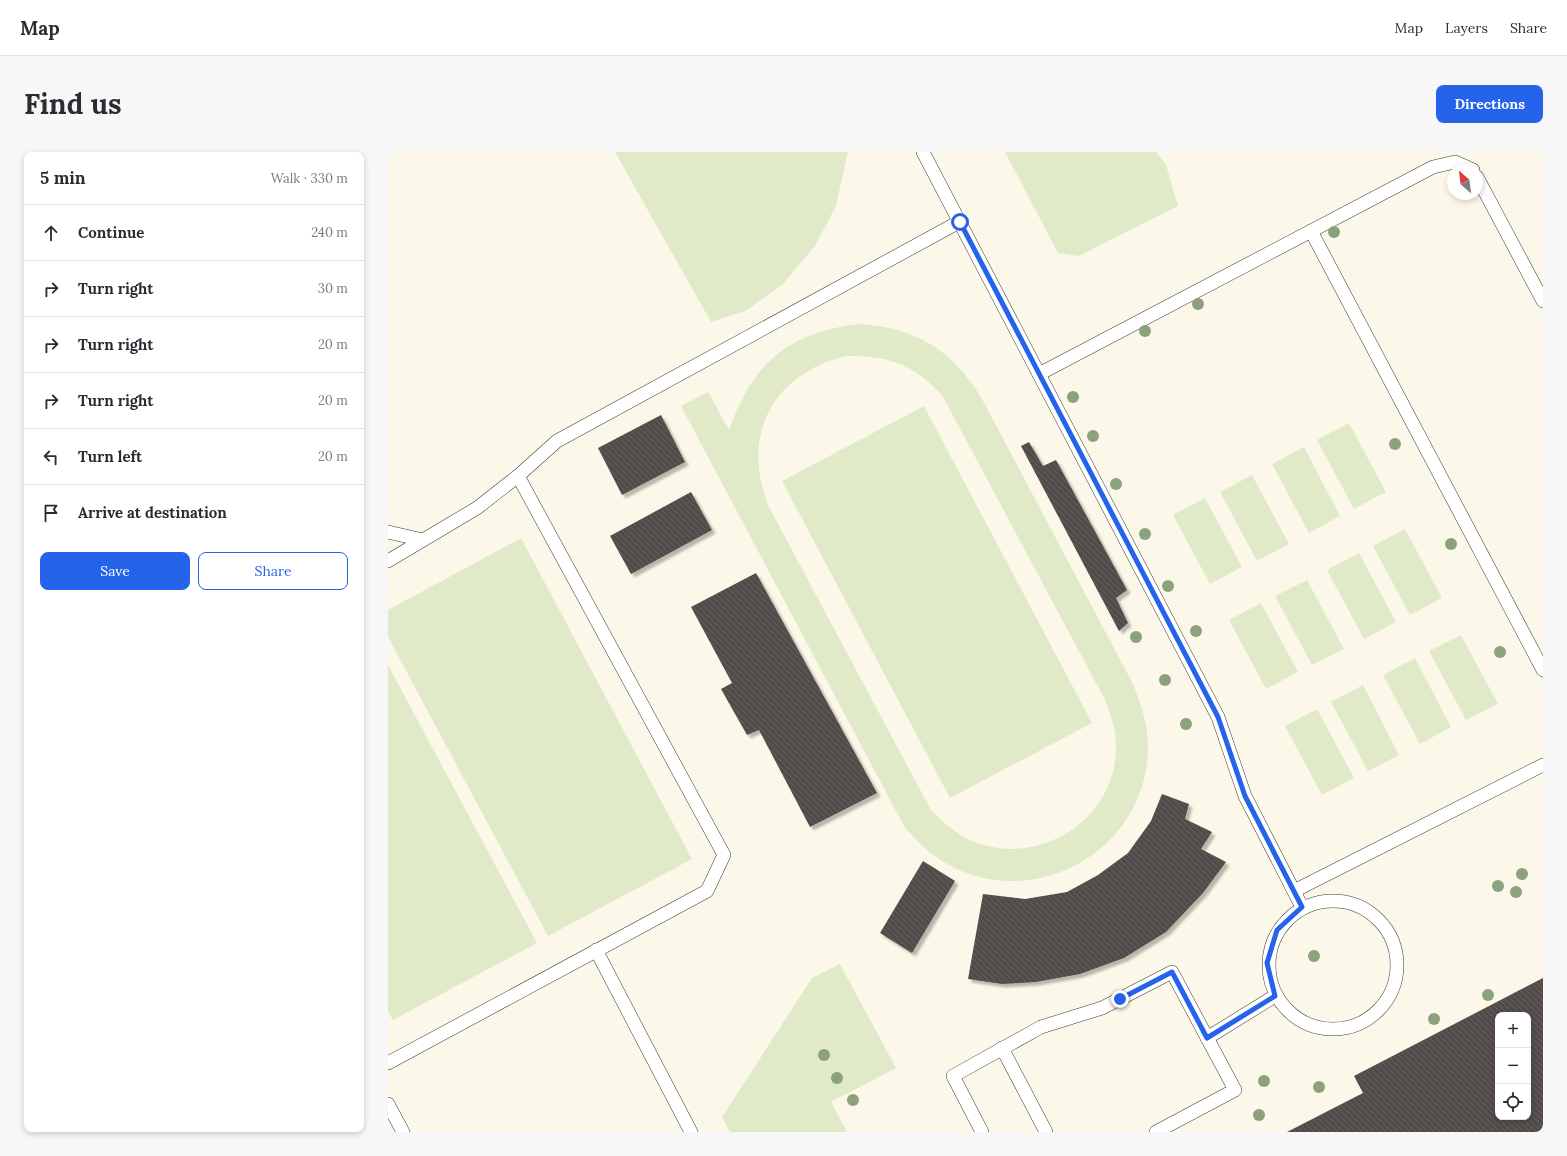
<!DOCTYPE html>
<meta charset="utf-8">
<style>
:root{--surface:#fff;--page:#f7f7f7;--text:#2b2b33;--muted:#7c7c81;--line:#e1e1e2;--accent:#2563eb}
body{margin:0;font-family:Lora,serif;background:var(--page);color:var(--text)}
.controls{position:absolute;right:12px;bottom:12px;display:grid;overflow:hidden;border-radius:8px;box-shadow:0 2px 6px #0003}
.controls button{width:36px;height:36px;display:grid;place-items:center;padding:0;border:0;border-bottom:1px solid var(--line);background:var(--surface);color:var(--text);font:20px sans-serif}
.compass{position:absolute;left:1059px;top:12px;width:36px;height:36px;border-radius:50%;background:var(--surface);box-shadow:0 2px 6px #0003;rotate:332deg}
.stop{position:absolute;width:12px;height:12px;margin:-9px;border:3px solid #2563eb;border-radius:50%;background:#fff}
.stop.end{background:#2563eb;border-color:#fff;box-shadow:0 1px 4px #0008}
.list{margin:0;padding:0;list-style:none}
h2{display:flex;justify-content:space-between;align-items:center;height:52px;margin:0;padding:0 16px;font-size:17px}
h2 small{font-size:13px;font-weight:400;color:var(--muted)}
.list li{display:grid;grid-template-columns:26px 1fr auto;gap:12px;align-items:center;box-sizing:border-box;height:56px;padding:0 16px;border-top:1px solid var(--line)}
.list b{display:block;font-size:15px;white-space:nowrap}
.list em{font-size:13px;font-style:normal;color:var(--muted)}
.actions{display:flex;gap:8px;padding:12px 16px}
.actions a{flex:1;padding:9px 0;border:1px solid var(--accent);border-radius:8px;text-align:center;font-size:14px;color:var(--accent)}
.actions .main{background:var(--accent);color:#fff}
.icon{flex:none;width:22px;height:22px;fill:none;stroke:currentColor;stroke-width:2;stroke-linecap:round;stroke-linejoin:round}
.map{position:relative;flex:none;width:1155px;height:980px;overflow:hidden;border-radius:8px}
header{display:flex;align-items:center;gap:24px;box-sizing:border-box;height:56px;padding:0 20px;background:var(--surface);border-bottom:1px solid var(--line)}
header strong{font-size:19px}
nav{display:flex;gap:22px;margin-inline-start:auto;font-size:14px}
.intro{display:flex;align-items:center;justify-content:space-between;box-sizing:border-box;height:96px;padding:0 24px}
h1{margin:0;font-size:28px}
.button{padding:10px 18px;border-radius:8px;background:var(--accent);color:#fff;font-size:14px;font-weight:700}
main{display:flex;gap:24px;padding:0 24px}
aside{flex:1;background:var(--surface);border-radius:8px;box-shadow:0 2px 6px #0003}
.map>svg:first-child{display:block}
.pitch{fill:#e1eac8;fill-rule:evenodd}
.building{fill:url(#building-back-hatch);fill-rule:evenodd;filter:url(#shadow)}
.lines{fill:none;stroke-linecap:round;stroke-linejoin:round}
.service-casing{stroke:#3d3d3d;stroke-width:14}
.service{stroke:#fff;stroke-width:13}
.tree{fill:#8da17c}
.route{stroke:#2563eb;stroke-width:5}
</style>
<header>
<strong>Map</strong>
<nav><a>Map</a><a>Layers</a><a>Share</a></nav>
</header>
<div class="intro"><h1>Find us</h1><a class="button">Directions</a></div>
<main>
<aside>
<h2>5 min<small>Walk · 330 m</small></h2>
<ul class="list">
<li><svg class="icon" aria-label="ahead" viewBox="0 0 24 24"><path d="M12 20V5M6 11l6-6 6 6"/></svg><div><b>Continue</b></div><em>240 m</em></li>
<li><svg class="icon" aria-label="right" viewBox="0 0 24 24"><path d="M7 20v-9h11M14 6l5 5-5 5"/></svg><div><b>Turn right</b></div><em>30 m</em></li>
<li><svg class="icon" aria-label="right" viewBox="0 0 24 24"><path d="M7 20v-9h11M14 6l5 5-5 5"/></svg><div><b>Turn right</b></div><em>20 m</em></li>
<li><svg class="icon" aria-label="right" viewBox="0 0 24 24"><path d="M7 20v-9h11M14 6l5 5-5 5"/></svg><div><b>Turn right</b></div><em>20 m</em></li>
<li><svg class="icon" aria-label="left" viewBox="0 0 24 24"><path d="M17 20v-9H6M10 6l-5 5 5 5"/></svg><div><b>Turn left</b></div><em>20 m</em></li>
<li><svg class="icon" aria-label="arrive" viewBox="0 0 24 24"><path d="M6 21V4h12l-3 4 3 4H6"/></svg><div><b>Arrive at destination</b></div></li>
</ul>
<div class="actions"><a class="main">Save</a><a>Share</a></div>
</aside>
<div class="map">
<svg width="1155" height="980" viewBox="0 0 1155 980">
<defs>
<pattern id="building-back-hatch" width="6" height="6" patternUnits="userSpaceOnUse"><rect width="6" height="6" fill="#514b48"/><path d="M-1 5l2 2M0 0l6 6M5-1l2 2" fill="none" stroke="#65605e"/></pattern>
<filter id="shadow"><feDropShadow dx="3.5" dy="3.5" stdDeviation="1" flood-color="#0004"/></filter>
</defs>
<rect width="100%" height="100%" fill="#fcf8e9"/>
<g class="pitch">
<polygon points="227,0 460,0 448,54 427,94 394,133 357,159 323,170"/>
<polygon points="617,0 768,0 778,13 790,54 691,104 670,101"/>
<path d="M472,172C528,176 563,197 593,245L745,532C753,552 760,572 760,593C761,702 637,767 548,705C536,697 527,686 517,676L293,254L320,240L341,278C365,211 400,180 472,172ZM458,204C500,203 526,213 554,243L716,546C723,563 729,580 728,599C725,669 651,715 587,690C569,683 556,671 543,658L381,355C352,284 384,222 458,204Z"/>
<polygon points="536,254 704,571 562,646 394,329"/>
<polygon points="961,271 998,340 966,357 929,288"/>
<polygon points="916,295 952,364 921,381 884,312"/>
<polygon points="864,323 901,392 869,409 832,340"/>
<polygon points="817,346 854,415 822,432 785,363"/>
<polygon points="1017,377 1054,446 1022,463 985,394"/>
<polygon points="133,386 304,707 160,784 0,485 0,458"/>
<polygon points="971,401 1008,470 976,487 939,418"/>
<polygon points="919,428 956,497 924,513 887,444"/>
<polygon points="873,451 910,520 878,537 841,468"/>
<polygon points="1073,483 1110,552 1078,568 1041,499"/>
<polygon points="1027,506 1063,575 1032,592 995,523"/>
<polygon points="0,513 149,791 5,868 0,860"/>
<polygon points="975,533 1011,603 980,619 943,550"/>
<polygon points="929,557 966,626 934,643 897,574"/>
<polygon points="452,812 508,916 443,950 459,980 342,980 334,965 424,826"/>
</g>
<g class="building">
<polygon points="273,263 297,310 234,343 210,296"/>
<polygon points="641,290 655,314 668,308 739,438 728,446 740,471 731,479 633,294"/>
<polygon points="303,340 324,378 243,422 222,384"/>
<polygon points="368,421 489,641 422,675 371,578 359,583 333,537 344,531 303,455"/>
<polygon points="774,642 801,652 797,667 824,680 813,697 838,710 815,741 778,780 736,806 692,822 648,830 614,832 580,827 595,742 637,747 679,740 710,723 740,701 763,669"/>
<polygon points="535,709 567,729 524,801 492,781"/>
<path d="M1155,826V980H899L975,941L966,924ZM1110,863H1140V965H1110Z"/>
</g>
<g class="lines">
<defs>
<g id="service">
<polyline points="535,0 830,565 857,644 914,755"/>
<polyline points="1089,25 1155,149"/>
<polyline points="923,79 1155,518"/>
<polyline points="651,222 1045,15 1067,10 1085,18"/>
<polyline points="130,324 169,289 571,70"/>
<polyline points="0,380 35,388"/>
<polyline points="0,409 89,356 130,324 336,703 319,739 0,911"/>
<polyline points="906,739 1155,613"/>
<circle cx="945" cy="813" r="64"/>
<polyline points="208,798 303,980"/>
<polyline points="819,886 887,844"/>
<polyline points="614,896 658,980"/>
<polyline points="0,952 15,980"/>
<polyline points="594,980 565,924 653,875 714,856 784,820 847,938 768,980"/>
</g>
</defs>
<use href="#service" class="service-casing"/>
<use href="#service" class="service"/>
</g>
<g class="tree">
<circle cx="946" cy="80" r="6"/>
<circle cx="810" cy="152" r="6"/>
<circle cx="757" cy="179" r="6"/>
<circle cx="685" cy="245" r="6"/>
<circle cx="705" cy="284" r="6"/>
<circle cx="1007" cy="292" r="6"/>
<circle cx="728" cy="332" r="6"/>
<circle cx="757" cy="382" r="6"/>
<circle cx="1063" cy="392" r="6"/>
<circle cx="780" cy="434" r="6"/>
<circle cx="808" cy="479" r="6"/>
<circle cx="748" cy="485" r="6"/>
<circle cx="1112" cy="500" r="6"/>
<circle cx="777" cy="528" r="6"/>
<circle cx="798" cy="572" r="6"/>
<circle cx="1134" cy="722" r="6"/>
<circle cx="1110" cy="734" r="6"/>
<circle cx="1128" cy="740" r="6"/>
<circle cx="926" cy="804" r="6"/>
<circle cx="1100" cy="843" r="6"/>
<circle cx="1046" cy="867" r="6"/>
<circle cx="436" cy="903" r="6"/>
<circle cx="449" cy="926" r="6"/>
<circle cx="876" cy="929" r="6"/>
<circle cx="931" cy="935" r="6"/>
<circle cx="465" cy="948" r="6"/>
<circle cx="871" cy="963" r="6"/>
</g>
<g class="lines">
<polyline class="route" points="572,70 830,565 857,644 914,755 889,778 879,811 887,844 819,886 784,820 732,847"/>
</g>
</svg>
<div class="controls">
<button>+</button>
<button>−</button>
<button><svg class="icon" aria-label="locate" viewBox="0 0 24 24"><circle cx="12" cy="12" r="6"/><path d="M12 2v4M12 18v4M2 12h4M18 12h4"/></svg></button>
</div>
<svg class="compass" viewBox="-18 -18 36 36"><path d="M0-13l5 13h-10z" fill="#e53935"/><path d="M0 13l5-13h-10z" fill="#7c7c81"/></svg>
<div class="stop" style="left:572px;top:70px"></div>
<div class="stop end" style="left:732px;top:847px"></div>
</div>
</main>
